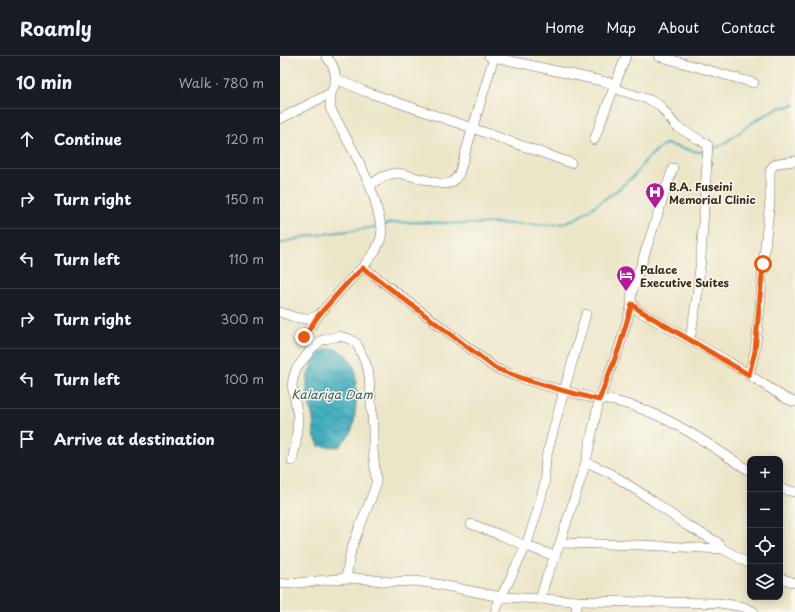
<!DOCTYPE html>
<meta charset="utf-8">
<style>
:root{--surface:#171b24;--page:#20242c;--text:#f1f3f6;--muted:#9ea1a6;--line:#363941}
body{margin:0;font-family:"Playpen Sans",sans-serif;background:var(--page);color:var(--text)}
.controls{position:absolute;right:12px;bottom:12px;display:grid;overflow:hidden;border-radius:8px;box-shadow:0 2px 10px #0003}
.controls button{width:36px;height:36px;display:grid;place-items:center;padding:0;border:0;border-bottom:1px solid var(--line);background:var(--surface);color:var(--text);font:20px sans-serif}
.stop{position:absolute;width:12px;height:12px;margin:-9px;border:3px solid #ea580c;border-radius:50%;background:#fff}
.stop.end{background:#ea580c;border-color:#fff;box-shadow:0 1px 4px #0008}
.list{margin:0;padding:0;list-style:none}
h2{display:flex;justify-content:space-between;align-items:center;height:52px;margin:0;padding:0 16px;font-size:17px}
h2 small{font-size:13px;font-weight:400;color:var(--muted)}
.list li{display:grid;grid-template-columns:26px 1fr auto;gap:12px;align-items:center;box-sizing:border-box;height:60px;padding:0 16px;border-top:1px solid var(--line)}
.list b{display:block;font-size:15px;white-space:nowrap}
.list em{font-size:13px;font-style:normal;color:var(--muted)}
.icon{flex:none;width:22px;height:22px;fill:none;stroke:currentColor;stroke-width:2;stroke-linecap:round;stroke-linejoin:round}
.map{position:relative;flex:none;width:515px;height:556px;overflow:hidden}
header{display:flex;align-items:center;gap:24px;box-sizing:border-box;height:56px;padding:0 20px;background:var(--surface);border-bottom:1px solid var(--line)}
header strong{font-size:19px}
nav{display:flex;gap:22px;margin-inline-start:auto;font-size:14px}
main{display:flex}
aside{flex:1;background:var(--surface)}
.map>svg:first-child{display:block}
.water{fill:url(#water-waves);stroke:#3d6c6d}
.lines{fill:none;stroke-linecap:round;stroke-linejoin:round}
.stream{stroke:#3fadbc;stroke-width:2}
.minor-casing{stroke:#796c5a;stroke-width:10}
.minor{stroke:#fff;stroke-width:9}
.route{stroke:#ea580c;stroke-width:5}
.labels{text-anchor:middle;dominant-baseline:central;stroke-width:3;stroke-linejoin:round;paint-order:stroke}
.poi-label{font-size:11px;font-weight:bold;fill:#3b2a1e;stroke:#fbf7ec;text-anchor:start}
.water-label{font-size:12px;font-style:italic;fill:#3d5e5d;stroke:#fbf7ec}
</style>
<header>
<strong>Roamly</strong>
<nav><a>Home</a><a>Map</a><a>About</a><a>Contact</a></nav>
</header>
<main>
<aside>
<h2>10 min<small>Walk · 780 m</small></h2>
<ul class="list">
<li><svg class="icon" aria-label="ahead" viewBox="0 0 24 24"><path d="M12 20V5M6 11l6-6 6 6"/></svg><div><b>Continue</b></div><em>120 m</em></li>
<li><svg class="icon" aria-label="right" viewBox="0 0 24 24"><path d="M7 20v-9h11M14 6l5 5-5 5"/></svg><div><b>Turn right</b></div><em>150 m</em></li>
<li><svg class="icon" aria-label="left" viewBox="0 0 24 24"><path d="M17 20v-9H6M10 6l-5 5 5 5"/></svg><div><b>Turn left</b></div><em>110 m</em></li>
<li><svg class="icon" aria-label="right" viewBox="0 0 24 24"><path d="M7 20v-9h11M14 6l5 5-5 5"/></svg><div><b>Turn right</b></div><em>300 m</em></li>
<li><svg class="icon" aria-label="left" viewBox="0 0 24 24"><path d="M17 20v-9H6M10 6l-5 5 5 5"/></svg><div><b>Turn left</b></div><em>100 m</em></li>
<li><svg class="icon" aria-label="arrive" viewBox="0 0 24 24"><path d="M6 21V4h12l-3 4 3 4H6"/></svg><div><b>Arrive at destination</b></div></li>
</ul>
</aside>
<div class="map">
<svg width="515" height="556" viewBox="0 0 515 556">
<defs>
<pattern id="water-waves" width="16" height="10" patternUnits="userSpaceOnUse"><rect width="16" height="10" fill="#3fadbc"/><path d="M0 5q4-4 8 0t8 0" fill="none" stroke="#368d98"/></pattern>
</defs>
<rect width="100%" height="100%" fill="#fbf7ec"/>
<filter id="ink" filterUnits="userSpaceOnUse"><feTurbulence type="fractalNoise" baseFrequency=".025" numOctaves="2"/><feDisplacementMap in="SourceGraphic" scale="8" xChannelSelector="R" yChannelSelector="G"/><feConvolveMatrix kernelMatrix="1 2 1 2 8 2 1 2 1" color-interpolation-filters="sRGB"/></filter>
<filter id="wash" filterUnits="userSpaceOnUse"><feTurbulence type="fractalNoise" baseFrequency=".012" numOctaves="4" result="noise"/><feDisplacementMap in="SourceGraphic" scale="16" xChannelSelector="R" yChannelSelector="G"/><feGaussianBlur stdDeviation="0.9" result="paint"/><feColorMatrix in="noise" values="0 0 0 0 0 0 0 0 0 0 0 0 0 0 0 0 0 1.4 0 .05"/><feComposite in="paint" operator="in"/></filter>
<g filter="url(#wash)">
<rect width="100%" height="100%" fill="#ece6c9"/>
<polygon class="water" points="46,293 56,293 68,300 75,313 77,339 74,368 70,378 59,391 39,390 34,379 33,362 27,339 27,322 31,310 37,299"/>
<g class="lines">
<g class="stream">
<polyline points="430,94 442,89 476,64 498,52 515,49"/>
<polyline points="103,169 111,167 143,166 192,168 212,167 270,169 286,167 296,163 336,135 354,120 366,104 378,93 386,88 418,96 424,96"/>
<path d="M0,188C10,184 19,182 30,180C53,176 76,175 99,170"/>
</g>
</g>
</g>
<g filter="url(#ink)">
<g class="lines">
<defs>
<g id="minor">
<polyline points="209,0 335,28"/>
<polyline points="378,0 474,27"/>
<polyline points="56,23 84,35 192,72 291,107"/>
<polyline points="333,32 370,44 379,49 397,71 420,84 428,89 421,201 417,241 410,284"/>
<path d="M0,63L51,37C58,24 57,12 46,0"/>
<polyline points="314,84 346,0"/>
<polyline points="393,112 352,236 351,243 352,248 359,255 449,306 505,342 515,346"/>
<path d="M90,129L102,121L111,118L119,117L162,128C172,128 173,126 179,118L214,1"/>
<path d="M83,211L215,312C247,326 283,335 317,343C323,344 329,344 335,345C343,347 351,349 359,352C399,366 434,392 470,415"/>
<polyline points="0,256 14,261 25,263 38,260"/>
<path d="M37,288C31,287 28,285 24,281L38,260L69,225L83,211L96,194L101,182L102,173L95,145L90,129L75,98L50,52L51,37"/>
<polyline points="469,319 475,295 480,252 483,208 490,145 490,115 493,110 498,107 515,105"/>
<polyline points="12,405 16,387 18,361 12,329 13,323 16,313 32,292 40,285 46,283 59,280 70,283 77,288 82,299 88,313 89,320 93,372 93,394 96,423 96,428 92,440 78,475 71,494 66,522"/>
<polyline points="306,406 330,417 373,445 406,469 437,486 443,493"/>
<polyline points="500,432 506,434 515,436"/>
<polyline points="191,468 223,480 246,490 275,500"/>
<polyline points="280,487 360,489 443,493 470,508"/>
<polyline points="500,522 515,527"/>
<polyline points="0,527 8,528 66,522 86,523 109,526 136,525 156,528 221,541 297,545 440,547 464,551 474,556"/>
<polyline points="260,543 267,520 280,487 306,406 319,344 339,292 352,248"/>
<polyline points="215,556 221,541 246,490 258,453 265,426 265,415 266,402 274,372 284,335 306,258"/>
<polyline points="296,556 297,545"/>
</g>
</defs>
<use href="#minor" class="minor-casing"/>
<use href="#minor" class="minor"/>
</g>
</g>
<g class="lines" filter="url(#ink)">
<path class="route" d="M24,281L38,260L69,225L83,212L215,312C248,326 284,335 319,344L339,292L352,248L359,254L410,284L469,319L475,295L483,208"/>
</g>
<defs>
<symbol id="hospital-pin" viewBox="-11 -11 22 30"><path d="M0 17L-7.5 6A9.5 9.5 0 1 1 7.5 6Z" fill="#b5179e" stroke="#fbf7ec"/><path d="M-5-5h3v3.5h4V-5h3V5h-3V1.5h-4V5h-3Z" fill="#fff"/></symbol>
<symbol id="hotel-pin" viewBox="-11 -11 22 30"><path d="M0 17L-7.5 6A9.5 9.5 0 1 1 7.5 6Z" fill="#b5179e" stroke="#fbf7ec"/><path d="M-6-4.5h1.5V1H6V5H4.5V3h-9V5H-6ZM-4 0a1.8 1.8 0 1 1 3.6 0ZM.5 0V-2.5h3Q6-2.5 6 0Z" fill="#fff"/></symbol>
</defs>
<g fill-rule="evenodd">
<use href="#hospital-pin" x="364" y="125" width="22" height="30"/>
<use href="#hotel-pin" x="335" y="208" width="22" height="30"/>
</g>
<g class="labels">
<g class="poi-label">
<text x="389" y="130">B.A. Fuseini<tspan x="389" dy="13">Memorial Clinic</tspan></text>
<text x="360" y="213">Palace<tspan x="360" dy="13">Executive Suites</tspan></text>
</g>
<g class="water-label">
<text x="52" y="338">Kalariga Dam</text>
</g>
</g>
</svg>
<div class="controls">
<button>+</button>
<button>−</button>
<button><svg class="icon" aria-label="locate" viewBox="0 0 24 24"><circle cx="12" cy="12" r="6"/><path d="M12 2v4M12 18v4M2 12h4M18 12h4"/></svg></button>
<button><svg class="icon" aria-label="layers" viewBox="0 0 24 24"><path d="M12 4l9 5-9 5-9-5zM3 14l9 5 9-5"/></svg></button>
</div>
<div class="stop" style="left:483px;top:208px"></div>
<div class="stop end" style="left:24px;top:281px"></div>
</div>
</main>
